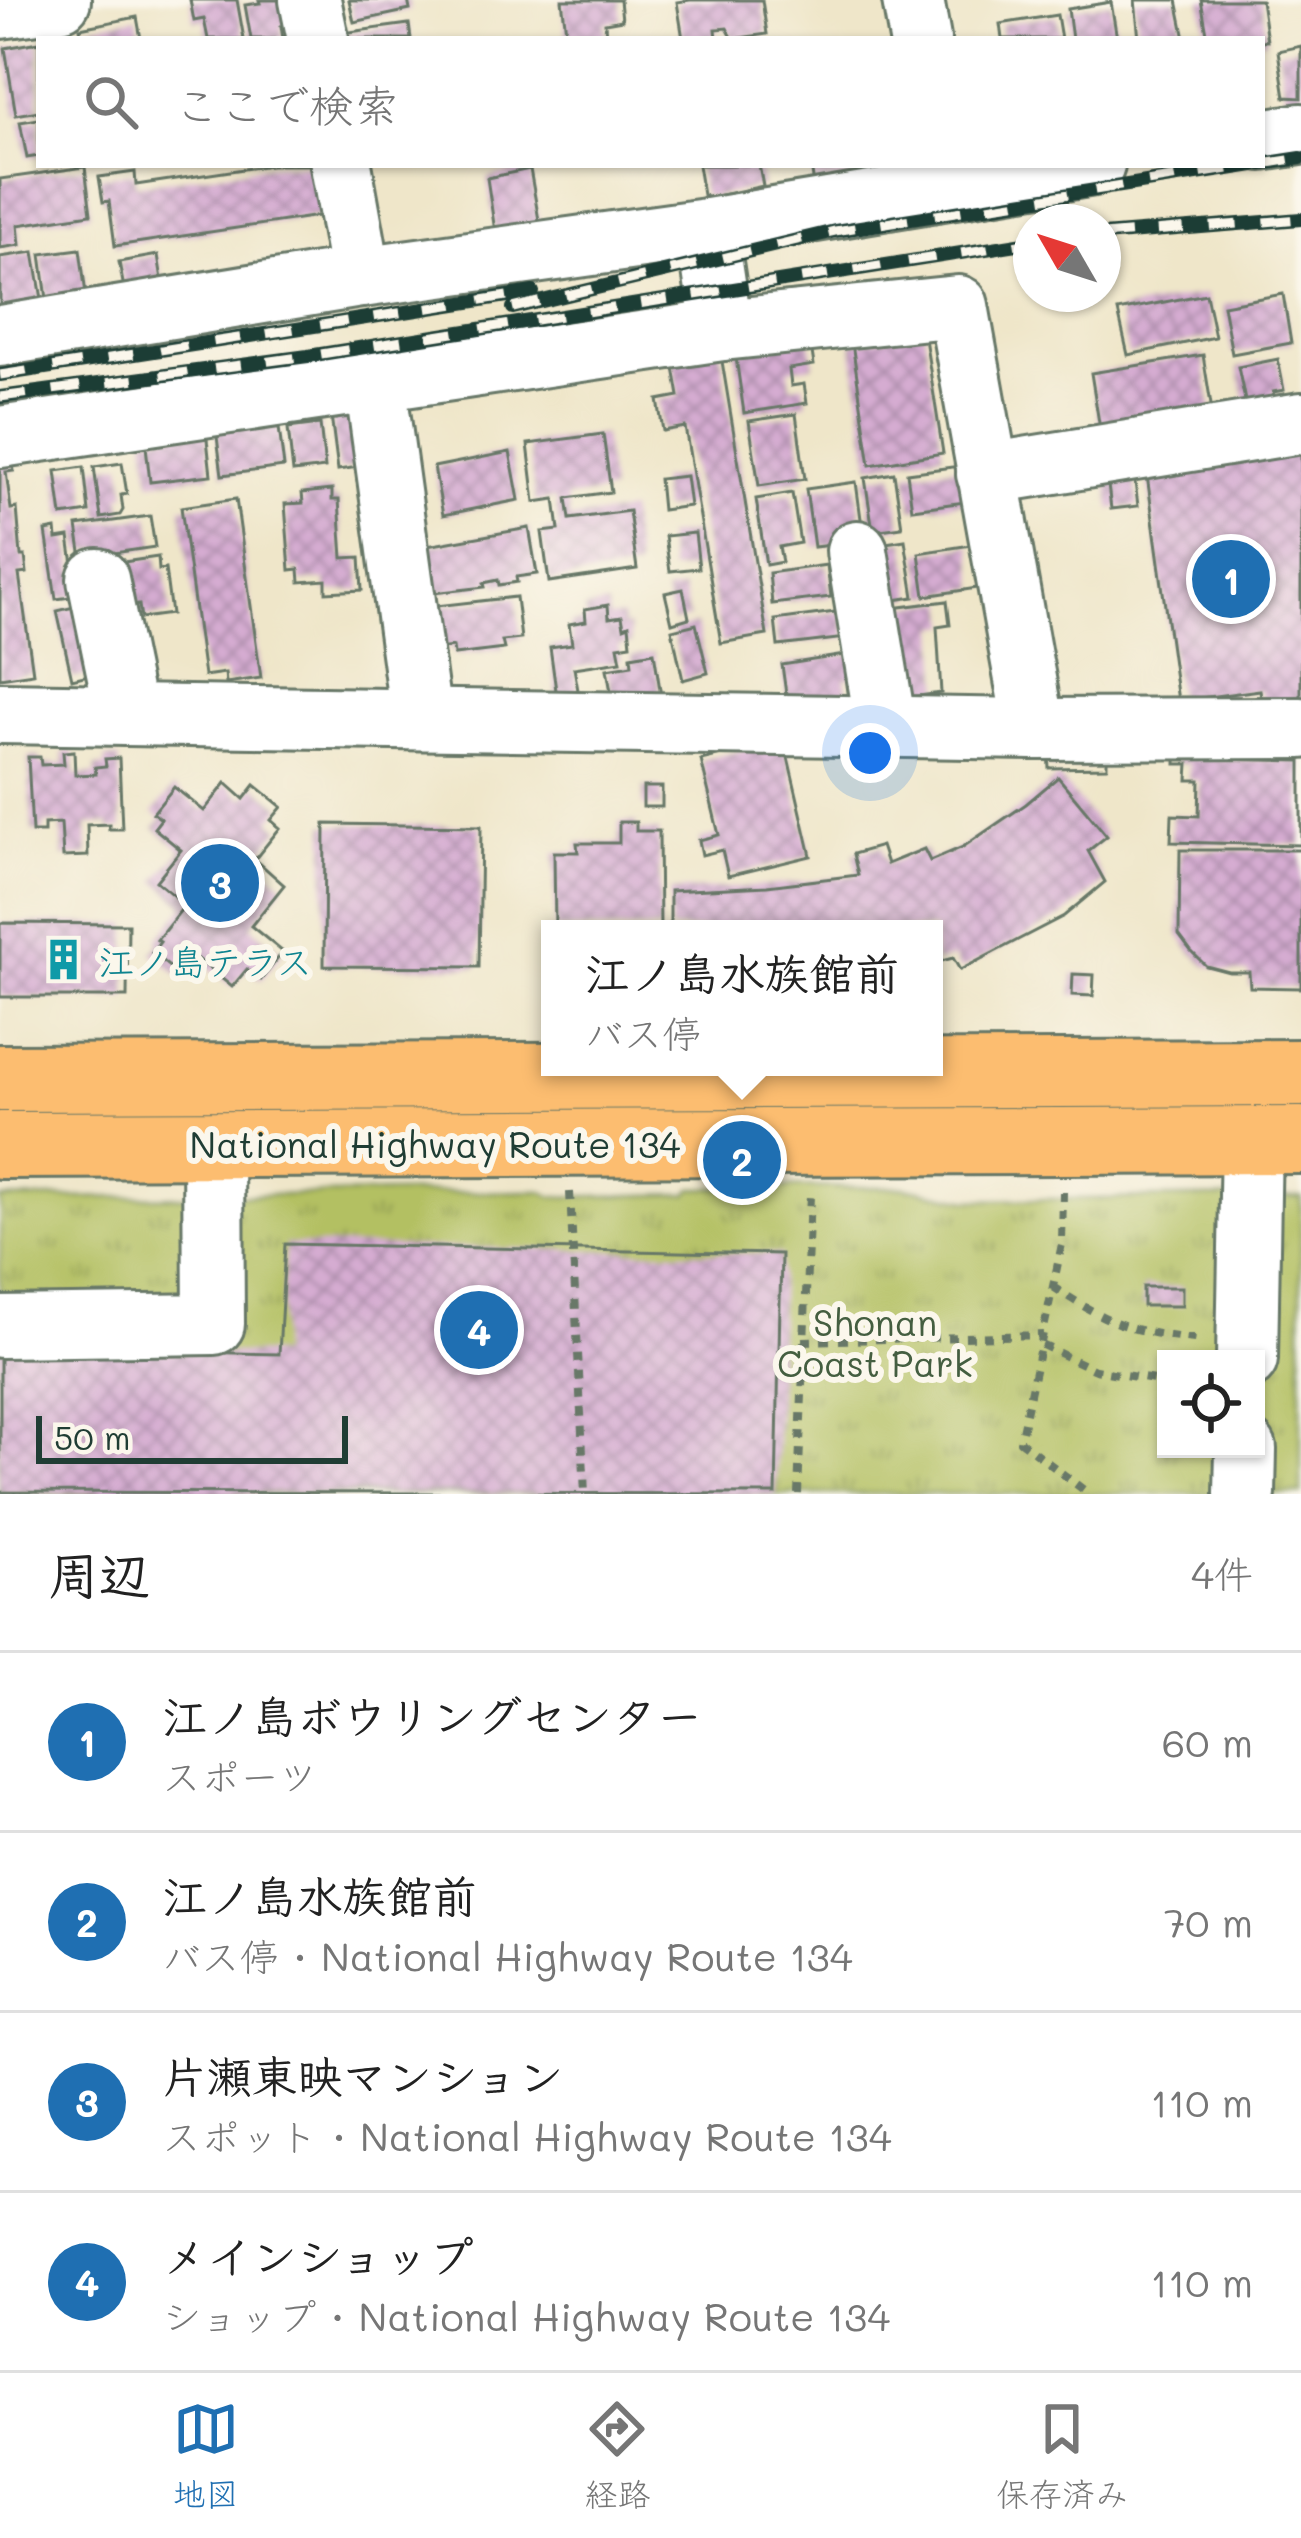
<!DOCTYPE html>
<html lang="ja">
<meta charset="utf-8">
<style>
:root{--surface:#fff;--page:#f2f2f2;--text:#222;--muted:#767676;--line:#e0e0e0;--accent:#1f6fb2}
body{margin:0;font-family:Mali,"Klee One",sans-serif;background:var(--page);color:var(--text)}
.controls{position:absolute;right:36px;bottom:36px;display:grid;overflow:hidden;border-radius:0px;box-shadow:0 3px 9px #0004}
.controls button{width:108px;height:108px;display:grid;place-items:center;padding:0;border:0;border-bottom:3px solid var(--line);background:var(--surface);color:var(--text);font:60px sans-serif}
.compass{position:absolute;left:1013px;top:204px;width:108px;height:108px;border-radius:50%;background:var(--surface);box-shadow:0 3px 9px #0004;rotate:309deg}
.scale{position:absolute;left:36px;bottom:30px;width:312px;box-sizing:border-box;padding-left:12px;border:6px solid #1f3d34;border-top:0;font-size:33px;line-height:42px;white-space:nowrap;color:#1f3d34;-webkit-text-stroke:9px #fbf7ec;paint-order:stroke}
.you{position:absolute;left:870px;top:753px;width:42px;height:42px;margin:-30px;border:9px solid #fff;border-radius:50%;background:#1a73e8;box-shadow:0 0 0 18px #1a73e833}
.badge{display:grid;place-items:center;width:78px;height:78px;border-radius:50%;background:var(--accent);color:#fff;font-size:39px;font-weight:700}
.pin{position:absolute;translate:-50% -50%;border:6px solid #fff;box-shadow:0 3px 12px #0006}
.popup{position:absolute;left:541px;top:920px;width:402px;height:156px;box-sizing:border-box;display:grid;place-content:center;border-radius:0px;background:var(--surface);filter:drop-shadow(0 3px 9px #0005);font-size:39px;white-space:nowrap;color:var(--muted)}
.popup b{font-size:45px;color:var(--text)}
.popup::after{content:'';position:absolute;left:50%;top:100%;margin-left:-24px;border:24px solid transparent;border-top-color:var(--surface)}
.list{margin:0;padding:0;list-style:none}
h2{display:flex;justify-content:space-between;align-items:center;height:156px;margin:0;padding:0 48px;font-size:51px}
h2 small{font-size:39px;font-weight:400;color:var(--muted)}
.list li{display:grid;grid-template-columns:78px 1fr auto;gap:36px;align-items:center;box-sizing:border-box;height:180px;padding:0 48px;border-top:3px solid var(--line)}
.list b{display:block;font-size:45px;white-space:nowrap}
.list p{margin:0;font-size:39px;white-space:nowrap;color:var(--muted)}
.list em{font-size:39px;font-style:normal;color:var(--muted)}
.icon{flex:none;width:66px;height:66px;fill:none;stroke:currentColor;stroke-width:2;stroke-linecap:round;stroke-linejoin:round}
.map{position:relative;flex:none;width:1301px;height:1494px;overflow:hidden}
.search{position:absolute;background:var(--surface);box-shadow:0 3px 9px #0004;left:36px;right:36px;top:36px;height:132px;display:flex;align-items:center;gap:30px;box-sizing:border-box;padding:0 42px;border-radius:0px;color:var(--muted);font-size:45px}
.sheet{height:876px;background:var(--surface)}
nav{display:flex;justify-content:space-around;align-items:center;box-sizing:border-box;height:168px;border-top:3px solid var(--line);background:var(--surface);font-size:33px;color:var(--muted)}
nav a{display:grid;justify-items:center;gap:6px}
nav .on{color:var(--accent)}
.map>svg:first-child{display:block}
.park{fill:url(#park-tufts);stroke:#697e4b;stroke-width:3;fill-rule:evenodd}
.building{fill:url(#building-cross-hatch)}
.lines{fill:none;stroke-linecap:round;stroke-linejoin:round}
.minor-casing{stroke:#687868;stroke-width:66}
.highway-casing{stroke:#687868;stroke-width:72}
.path{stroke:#687868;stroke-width:8;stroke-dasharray:9 9;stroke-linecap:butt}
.minor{stroke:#fff;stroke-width:60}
.highway{stroke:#fcbd6f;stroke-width:66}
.rail-casing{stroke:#1f3d34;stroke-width:14}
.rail{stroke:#fbf7ec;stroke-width:9;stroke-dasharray:27;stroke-linecap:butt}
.labels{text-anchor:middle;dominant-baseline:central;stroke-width:12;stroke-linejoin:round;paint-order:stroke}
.culture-label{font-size:36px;fill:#0d838f;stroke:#fbf7ec;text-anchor:start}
.street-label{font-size:36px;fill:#1f3d34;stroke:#fbf7ec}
.park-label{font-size:36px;fill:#445e40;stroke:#fbf7ec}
</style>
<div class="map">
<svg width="1301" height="1494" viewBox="0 0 1301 1494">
<defs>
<pattern id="park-tufts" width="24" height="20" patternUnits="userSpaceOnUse" patternTransform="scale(3)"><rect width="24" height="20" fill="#b3c062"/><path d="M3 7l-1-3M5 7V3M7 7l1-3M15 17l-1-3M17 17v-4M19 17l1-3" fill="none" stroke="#919d52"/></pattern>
<pattern id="building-cross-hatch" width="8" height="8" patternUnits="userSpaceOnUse" patternTransform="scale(3)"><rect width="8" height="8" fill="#d5acd1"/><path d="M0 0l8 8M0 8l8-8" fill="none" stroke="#ac8daa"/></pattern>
</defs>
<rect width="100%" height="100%" fill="#fbf7ec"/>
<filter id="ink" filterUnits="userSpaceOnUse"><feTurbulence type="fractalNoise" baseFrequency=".00833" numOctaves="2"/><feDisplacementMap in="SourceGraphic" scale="24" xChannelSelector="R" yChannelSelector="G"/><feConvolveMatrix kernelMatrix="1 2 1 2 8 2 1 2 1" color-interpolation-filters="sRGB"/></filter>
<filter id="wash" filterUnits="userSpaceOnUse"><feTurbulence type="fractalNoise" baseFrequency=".004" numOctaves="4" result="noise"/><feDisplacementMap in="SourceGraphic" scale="48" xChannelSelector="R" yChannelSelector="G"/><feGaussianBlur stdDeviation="2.7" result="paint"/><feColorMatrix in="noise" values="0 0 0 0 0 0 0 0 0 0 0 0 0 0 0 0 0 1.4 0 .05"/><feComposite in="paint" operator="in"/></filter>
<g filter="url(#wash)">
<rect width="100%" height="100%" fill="#efe6c9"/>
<path class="park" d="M905,1187L969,1200L1301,1197V1494H0V1199L541,1191L553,1197L688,1194L693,1188ZM1166,1359H1256V1449H1166Z"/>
<g id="blocks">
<g class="building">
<polygon points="190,0 237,0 244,39 208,39 204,19 194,21"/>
<polygon points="259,0 293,0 297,23 281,26 283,39 251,39 245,5 260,3"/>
<polygon points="349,0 408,0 410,10 354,22"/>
<polygon points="562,0 620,0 622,20 605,23 606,39 567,39"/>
<polygon points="690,0 762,0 767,34 733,39 727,28 716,29 717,39 683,39 677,2"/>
<polygon points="1135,0 1177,0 1185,39 1139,39"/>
<polygon points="1201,0 1261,0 1267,41 1208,39"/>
<polygon points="1111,2 1117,39 1072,39 1068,9"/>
<polygon points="1057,15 1061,39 1002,39 1000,24"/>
<polygon points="137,17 141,39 82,39 80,28"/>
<polygon points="409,24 411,39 342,39 342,33"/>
<polygon points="39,42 39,111 16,115 5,48"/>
<polygon points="1301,46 1301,98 1285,97 1278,51"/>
<polygon points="39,119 39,156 27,158 20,122"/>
<polygon points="271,165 325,165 332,214 115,246 109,201 103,202 99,177 135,172 136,185"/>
<polygon points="698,165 759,165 763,186 712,197 703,195"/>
<polygon points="811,165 859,165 861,179 814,185"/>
<polygon points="85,167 91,214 18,225 20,245 0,248 0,179"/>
<polygon points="530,169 540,226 495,231 487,178"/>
<polygon points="80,249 87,302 48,307 41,254"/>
<polygon points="34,252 43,305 0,311 0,257"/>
<polygon points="158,255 164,292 126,299 119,262"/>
<polygon points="1206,294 1215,337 1128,355 1118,311"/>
<polygon points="1283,294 1291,343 1232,354 1223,305"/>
<polygon points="924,332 943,453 870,465 852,343"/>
<polygon points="718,337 767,635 721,643 685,427 663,431 658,400 679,396 670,345"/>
<polygon points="810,339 814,365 789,369 791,386 804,384 807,403 744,413 735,351"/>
<polygon points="1203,355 1212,411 1100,429 1091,373"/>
<polygon points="1278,359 1284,390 1273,392 1277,409 1248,415 1238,367"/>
<polygon points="370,410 359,467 338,470 331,415"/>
<polygon points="796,414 805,479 759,486 749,421"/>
<polygon points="278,420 284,467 222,475 216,429"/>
<polygon points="320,424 325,468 293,472 288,428"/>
<polygon points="206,430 211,475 150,482 145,437"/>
<polygon points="603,434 611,492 567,498 570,519 629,511 637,569 549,582 542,532 559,530 555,499 535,502 528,444"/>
<polygon points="1301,445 1301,700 1262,706 1260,690 1178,701 1146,468"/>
<polygon points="510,452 519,500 443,515 434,467"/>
<polygon points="12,460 14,471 6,472 11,509 17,508 21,556 25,556 27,573 19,574 33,673 0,678 0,461"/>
<polygon points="122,463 127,494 121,495 123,510 120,515 101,518 94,467"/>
<polygon points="968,465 973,501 912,509 907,473"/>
<polygon points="84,467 89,512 62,516 56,471"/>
<polygon points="894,473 902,527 873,531 865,478"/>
<polygon points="1134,474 1138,506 1111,509 1107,477"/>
<polygon points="686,476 690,506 662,510 659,479"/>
<polygon points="856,482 864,541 814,547 806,489"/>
<polygon points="332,490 332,500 339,500 343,558 360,557 362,590 326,592 326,580 300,582 299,569 290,570 285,504 303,503 302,493"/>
<polygon points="792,493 800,543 779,547 782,562 766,565 756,499"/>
<polygon points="236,499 261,678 226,683 225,673 204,676 181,507"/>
<polygon points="150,516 155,547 100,555 100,549 81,552 77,526"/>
<polygon points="529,528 537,574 516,577 517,582 499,585 498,580 484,583 485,587 424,594 416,548"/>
<polygon points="56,529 57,539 69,537 74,571 85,595 56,599 46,531"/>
<polygon points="695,533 699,568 670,571 665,536"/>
<polygon points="905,540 914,597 881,602 873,545"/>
<polygon points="971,545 977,588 925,596 919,553"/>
<polygon points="158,557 159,570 165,569 171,614 141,618 139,605 132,606 117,563"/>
<polygon points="827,565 831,597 772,604 769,573"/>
<polygon points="683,589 689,618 672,623 665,593"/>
<polygon points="516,597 521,639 502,641 504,649 454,655 453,647 431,650 427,607"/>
<polygon points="947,601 950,625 937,627 941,693 896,699 884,609"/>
<polygon points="86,604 101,672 72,679 57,611"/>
<polygon points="608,605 609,618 622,616 624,627 629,625 631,644 618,646 621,661 574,668 580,701 558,705 550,647 572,644 569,624 586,621 585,609"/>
<polygon points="843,611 846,638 778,646 775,620"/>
<polygon points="696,624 708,673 683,680 672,630"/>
<polygon points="654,652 661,696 613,704 607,669 632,665 631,656"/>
<polygon points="857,653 860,676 845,678 848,699 822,703 821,695 787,701 782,665"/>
<polygon points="784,740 811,856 728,876 722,850 702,855 699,840 719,835 701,760"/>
<polygon points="74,751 75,775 96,774 95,767 106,766 105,759 119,758 122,829 109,829 109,824 87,825 88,856 63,857 61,823 44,824 44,832 32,832 28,757 40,757 41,765 64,764 63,752"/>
<polygon points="1048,752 1107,752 1107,767 1049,768"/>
<polygon points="1176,758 1301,761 1301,845 1171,842 1172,815 1199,816 1200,780 1188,780 1189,764 1176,764"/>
<polygon points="1058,777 1107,836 1088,851 1105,882 1064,916 960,970 953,958 934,963 934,929 670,929 670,891 767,886 858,875 853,854 881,846 887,864 924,849 930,861 963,847 1026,804"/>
<polygon points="226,783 244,799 255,785 282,807 271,820 280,828 255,859 284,885 251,926 283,952 261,980 247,969 232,987 198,959 183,978 152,953 160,942 157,940 185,905 156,881 181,850 154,828 161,819 153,813 174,787 204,811"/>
<rect x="643" y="787" width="19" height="20"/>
<polygon points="619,822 636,822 636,831 659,831 660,929 555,929 554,852 578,852 577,843 619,843"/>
<polygon points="325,824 481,826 479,967 324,966"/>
<polygon points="1180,850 1301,850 1301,988 1250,987 1249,972 1229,972 1206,966 1191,951 1179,935"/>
<polygon points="0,923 128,924 127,997 0,997"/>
<polygon points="1073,974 1094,975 1093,996 1072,995"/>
<polygon points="285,1244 781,1254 776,1494 0,1492 0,1348 279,1354"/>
<rect x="1143" y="1287" width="39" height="19"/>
</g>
</g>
</g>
<g filter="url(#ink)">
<use href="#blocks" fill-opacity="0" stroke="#687868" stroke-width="3"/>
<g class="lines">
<defs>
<g id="minor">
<polyline points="310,0 318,39"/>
<polyline points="913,0 920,39"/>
<polyline points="0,8 60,0"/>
<polyline points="1262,140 1301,134"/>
<polyline points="341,165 361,277"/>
<polyline points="707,229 722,330"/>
<polyline points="0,336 361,277 707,229 1094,165"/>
<polyline points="375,382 421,718"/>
<polyline points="0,437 722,330 958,306 1034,729"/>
<polyline points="987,474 1301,423"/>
<polyline points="857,551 886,727"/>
<polyline points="98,579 126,715"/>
<polyline points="0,713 1034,729 1301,728"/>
<polyline points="0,1327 214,1324 213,1144"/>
<polyline points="1247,1359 1251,1140"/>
<polyline points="1245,1494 1246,1449"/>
</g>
<g id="highway">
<polyline points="0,1078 1301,1073"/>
<polyline points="0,1145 1301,1140"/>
</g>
</defs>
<use href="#minor" class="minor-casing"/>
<use href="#highway" class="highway-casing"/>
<g class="path">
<polyline points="570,1192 585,1494"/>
<polyline points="1063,1192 1062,1244 1020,1441 1089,1494"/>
<path d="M1053,1287C1113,1326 1131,1332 1202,1340"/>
<polyline points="803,1341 1043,1335"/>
<polyline points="1042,1345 1095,1370 1166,1382"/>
<polyline points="798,1494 810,1195"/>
</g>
<use href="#minor" class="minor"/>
<use href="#highway" class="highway"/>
<defs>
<g id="rail">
<polyline points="1262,164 1301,158"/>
<polyline points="1103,235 1301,219"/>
<polyline points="513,308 835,231 1254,165"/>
<polyline points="0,375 533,292"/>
<polyline points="0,397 308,356 1031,242"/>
</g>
</defs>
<use href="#rail" class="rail-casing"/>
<use href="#rail" class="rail"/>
</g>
</g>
<defs>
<symbol id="building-bare" viewBox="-9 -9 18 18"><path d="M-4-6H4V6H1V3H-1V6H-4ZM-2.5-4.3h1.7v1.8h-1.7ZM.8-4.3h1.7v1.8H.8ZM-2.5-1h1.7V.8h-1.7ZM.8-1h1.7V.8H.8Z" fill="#0f9aa8" stroke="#fbf7ec" stroke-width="2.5" paint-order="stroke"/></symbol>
</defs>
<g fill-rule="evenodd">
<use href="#building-bare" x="34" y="930" width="59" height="59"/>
</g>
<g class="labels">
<g class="culture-label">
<text x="98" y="960">江ノ島テラス</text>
</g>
<g class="street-label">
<text x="435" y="1143">National Highway Route 134</text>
</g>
<g class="park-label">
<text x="875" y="1321">Shonan<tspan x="875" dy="41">Coast Park</tspan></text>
</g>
</g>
</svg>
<div class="controls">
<button><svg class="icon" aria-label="locate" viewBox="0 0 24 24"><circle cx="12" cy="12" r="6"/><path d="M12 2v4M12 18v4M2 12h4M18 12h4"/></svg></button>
</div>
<svg class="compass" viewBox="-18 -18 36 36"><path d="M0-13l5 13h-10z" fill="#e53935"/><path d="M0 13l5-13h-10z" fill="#767676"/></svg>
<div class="scale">50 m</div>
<div class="you"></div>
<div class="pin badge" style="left:1231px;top:579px">1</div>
<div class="pin badge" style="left:742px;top:1160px">2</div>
<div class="popup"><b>江ノ島水族館前</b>バス停</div>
<div class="pin badge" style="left:220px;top:883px">3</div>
<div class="pin badge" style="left:479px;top:1330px">4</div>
<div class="search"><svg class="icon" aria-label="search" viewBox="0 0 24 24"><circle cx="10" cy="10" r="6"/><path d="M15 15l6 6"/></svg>ここで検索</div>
</div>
<section class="sheet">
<h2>周辺<small>4件</small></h2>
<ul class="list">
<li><span class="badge">1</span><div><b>江ノ島ボウリングセンター</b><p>スポーツ</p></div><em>60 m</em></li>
<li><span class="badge">2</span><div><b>江ノ島水族館前</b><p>バス停 · National Highway Route 134</p></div><em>70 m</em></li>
<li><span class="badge">3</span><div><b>片瀬東映マンション</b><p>スポット · National Highway Route 134</p></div><em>110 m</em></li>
<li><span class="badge">4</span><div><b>メインショップ</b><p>ショップ · National Highway Route 134</p></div><em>110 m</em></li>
</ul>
</section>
<nav>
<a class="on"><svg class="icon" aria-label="map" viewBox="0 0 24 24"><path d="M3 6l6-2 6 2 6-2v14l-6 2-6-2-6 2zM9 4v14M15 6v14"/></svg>地図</a>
<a><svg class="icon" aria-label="directions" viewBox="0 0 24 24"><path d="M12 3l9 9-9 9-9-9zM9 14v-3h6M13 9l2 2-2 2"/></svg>経路</a>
<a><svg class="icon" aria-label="saved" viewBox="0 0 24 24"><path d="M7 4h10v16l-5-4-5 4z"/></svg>保存済み</a>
</nav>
